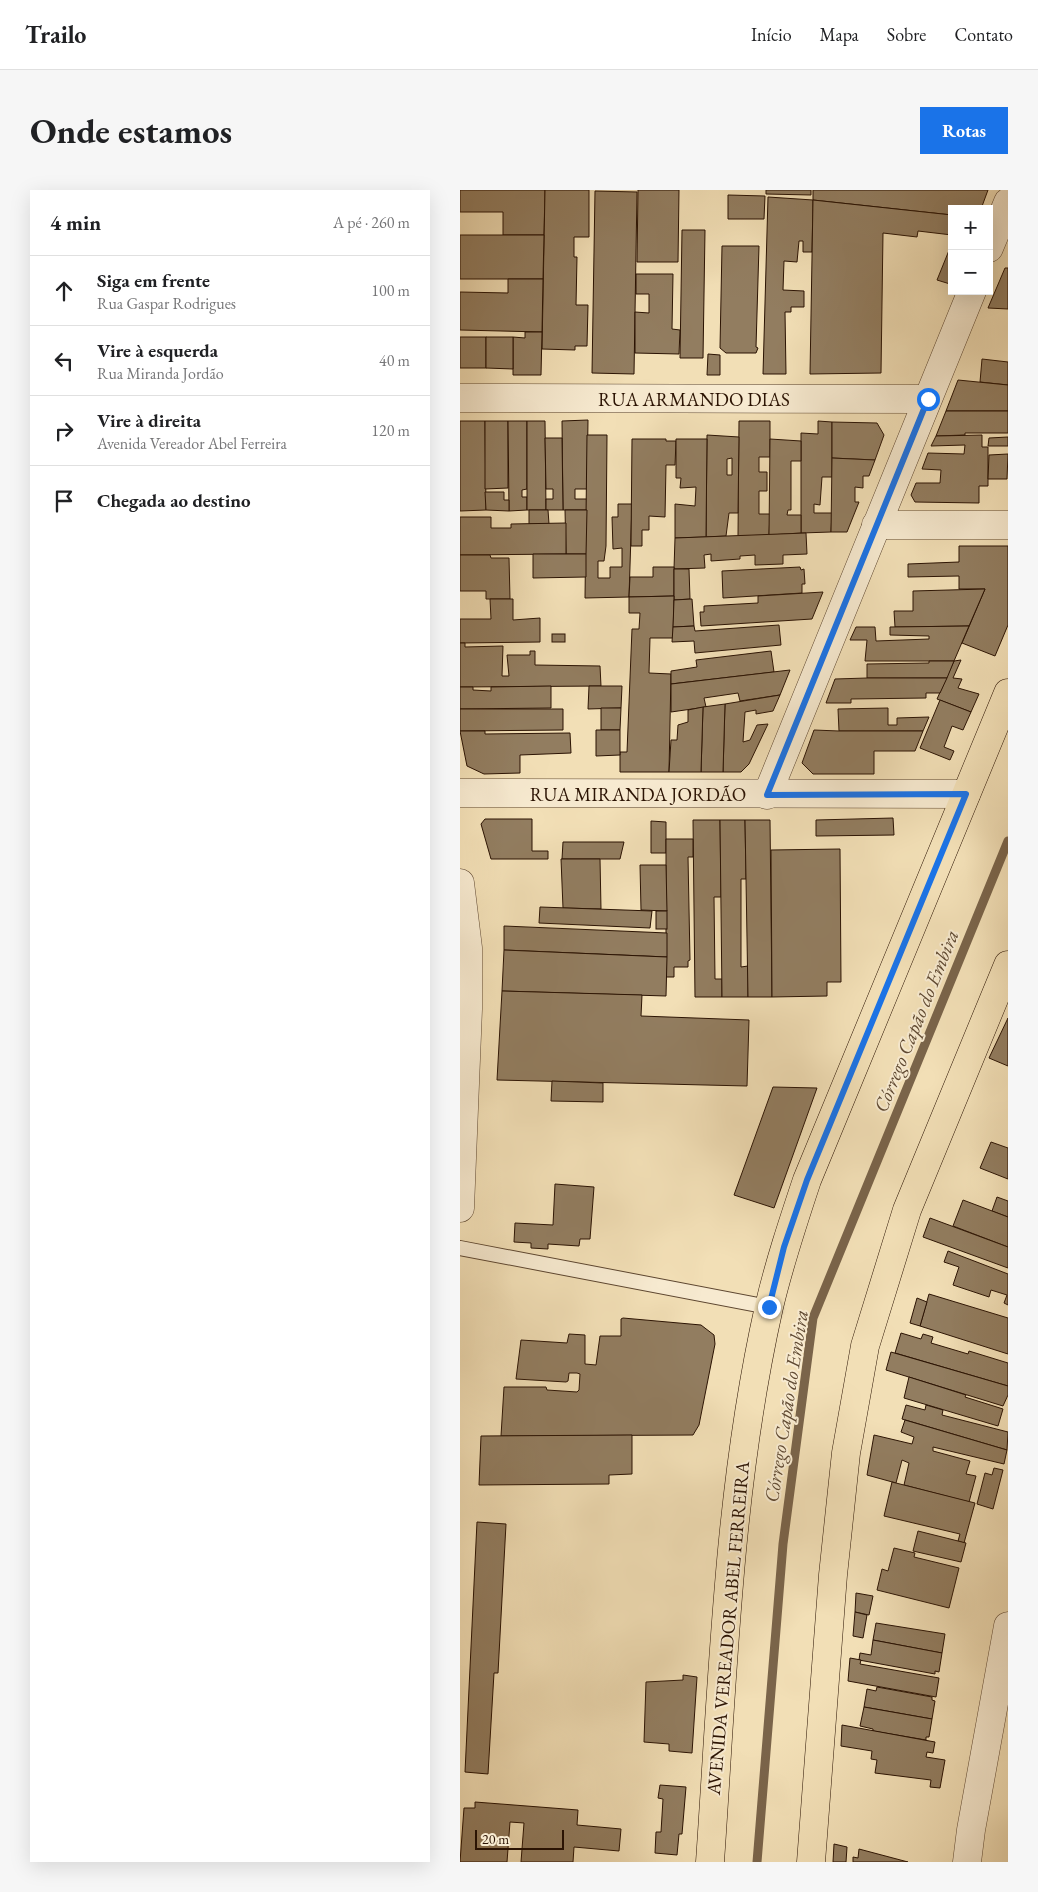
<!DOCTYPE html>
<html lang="pt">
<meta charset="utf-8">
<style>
:root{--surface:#fff;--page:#f6f6f6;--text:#202124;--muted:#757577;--line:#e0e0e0;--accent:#1a73e8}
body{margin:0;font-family:"EB Garamond",serif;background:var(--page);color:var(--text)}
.controls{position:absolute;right:15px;top:15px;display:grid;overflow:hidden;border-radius:0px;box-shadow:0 5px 20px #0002}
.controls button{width:45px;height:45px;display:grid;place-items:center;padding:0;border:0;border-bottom:1px solid var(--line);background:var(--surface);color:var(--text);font:25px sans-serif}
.scale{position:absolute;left:15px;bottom:12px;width:89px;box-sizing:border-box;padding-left:5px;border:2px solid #2b1303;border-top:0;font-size:14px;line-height:18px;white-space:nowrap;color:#2b1303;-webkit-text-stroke:4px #f7ead0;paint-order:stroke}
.stop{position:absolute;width:15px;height:15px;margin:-11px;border:4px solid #1a73e8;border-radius:50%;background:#fff}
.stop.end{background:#1a73e8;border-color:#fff;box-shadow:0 1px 5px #0008}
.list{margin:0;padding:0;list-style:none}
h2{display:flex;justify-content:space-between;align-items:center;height:65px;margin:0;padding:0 20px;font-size:21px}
h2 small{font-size:16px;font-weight:400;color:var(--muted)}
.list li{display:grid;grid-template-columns:32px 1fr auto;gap:15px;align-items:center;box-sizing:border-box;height:70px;padding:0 20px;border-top:1px solid var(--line)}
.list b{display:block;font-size:19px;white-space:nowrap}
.list p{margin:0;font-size:16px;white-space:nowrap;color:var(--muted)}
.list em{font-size:16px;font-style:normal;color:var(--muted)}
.icon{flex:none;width:28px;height:28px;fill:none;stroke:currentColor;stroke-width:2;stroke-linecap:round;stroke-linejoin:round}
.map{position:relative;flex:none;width:548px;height:1672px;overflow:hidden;border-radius:0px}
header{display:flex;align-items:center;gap:30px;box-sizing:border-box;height:70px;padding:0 25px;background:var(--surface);border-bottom:1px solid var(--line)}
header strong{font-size:24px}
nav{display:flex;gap:28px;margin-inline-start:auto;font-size:18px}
.intro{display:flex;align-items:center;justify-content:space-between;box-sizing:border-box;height:120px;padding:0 30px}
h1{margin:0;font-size:35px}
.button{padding:12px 22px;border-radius:0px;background:var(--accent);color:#fff;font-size:18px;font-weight:700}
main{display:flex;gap:30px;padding:0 30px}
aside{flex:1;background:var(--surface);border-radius:0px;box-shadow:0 5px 20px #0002}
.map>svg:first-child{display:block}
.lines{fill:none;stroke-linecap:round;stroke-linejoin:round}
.stream{stroke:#7a644a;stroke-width:9}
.building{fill:#927d60;stroke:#2b1303;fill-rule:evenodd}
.service-casing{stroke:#5d4630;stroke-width:16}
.minor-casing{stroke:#5d4630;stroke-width:29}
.tertiary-casing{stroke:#5d4630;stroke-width:29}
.primary-casing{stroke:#2b1303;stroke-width:29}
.service{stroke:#f7ead0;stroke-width:14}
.minor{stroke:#f7ead0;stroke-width:28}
.tertiary{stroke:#f7ead0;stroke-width:28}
.primary{stroke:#f2dfb6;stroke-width:28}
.route{stroke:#1a73e8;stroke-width:6}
.labels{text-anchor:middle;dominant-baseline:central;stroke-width:4;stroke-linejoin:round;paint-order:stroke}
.street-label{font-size:19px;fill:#2b1303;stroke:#f7ead0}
.water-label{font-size:20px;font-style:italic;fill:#5f4932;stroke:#f7ead0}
</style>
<header>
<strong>Trailo</strong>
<nav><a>Início</a><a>Mapa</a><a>Sobre</a><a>Contato</a></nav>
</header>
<div class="intro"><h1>Onde estamos</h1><a class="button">Rotas</a></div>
<main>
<aside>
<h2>4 min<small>A pé · 260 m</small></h2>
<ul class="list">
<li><svg class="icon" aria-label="ahead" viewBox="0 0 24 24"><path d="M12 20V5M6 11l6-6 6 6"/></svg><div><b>Siga em frente</b><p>Rua Gaspar Rodrigues</p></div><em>100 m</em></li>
<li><svg class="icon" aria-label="left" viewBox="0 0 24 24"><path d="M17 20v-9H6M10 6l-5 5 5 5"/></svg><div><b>Vire à esquerda</b><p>Rua Miranda Jordão</p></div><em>40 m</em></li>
<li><svg class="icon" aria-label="right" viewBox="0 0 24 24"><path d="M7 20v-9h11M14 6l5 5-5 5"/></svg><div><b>Vire à direita</b><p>Avenida Vereador Abel Ferreira</p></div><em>120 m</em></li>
<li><svg class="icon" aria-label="arrive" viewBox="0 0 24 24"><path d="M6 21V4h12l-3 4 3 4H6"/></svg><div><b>Chegada ao destino</b></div></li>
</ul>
</aside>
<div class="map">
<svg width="548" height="1672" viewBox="0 0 548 1672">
<rect width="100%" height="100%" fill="#f2dfb6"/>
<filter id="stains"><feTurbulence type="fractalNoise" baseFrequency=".004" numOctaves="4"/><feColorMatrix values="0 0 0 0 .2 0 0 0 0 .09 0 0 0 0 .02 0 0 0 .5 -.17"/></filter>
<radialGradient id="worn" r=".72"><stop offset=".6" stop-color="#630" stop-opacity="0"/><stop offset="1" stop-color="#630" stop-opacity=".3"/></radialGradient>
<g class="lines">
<polyline class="stream" points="297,1672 323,1354 353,1128 548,651"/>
</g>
<g class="building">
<polygon points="0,0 85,0 84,45 43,45 43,22 0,22"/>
<polygon points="85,0 129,0 129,47 114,47 114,67 117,67 116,115 128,115 127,156 115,156 115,160 82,159"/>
<polygon points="178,0 219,0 218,72 177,72"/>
<polygon points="306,0 351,0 351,5 306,4"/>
<polygon points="353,0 528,0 521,19 492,19 492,25 353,10"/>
<polygon points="135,1 177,2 174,184 132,183"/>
<polygon points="268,5 305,6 304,29 268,29"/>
<polygon points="308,7 353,10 352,62 343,62 343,51 339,51 337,72 324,71 323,100 344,101 344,117 331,117 331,122 325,122 326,184 303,184"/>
<polygon points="353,10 492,25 492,45 458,41 457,47 423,43 421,183 350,184"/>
<polygon points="222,40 245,40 243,168 220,168"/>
<polygon points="0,45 84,45 83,89 0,89"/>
<polygon points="492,53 492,89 490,94 477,90"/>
<polygon points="262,56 299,56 296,157 298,158 296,163 266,163 260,158"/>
<polygon points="545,78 548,78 548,119 528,118"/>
<polygon points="176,84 213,84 212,139 220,140 219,164 175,163 175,122 189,123 189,104 176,104"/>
<polygon points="48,89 83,89 82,142 0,140 0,102 48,103"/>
<polygon points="65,142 82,142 81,185 53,185 53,147 65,148"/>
<rect x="0" y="147" width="26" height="31"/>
<polygon points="26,147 53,147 53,179 26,178"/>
<polygon points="248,164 260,165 260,185 247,185"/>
<polygon points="522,169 548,172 548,195 520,192"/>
<polygon points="498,190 548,195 548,221 486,221"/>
<polygon points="486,221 548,221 548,243 505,243 505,245 476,246"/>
<polygon points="128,230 127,299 115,299 115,309 127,309 127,320 103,320 102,231"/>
<polygon points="0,231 25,231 26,320 0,321"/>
<polygon points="25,231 48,231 48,298 25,299"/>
<polygon points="48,231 67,231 67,299 62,300 62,307 67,307 67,320 49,321"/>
<polygon points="67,231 85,231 86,320 67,320"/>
<polygon points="279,231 310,231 310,267 299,267 299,282 307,282 307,301 299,301 299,324 310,324 309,345 278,346"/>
<polygon points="358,231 372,232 372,287 362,287 360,315 354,314 354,323 372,323 371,342 341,343 341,243 358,244"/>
<polygon points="372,232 417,233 424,245 415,270 372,268"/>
<polygon points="127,245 147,245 146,356 144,371 138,371 138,388 150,388 150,377 162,377 162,358 153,359 152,327 158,327 158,314 172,314 169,407 125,408"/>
<path d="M247,245L279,247L278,323H269L266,346L246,347ZM272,268V285H267V269Z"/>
<polygon points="522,245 522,257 528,257 528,296 519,296 519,313 455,312 451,305 456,293 480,293 481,280 462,279 468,263 504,264 505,255 471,256 476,246"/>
<polygon points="548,247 548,256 528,256 529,248"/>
<polygon points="85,248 102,248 103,320 86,320 86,309 93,309 93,299 86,299"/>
<polygon points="172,249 206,249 206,251 216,251 215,275 206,275 205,327 189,326 189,340 182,340 182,356 171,356"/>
<polygon points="216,249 247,249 246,347 215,348 215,314 235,316 236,297 220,298 221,288 216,288"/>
<polygon points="310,249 341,251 341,271 331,271 331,320 328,320 327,325 341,325 341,343 309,345"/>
<polygon points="548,264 547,289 528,289 529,265"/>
<polygon points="372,268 415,270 409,286 403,286 403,298 395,297 395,312 399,312 387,342 371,342"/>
<polygon points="25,302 44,302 44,310 49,310 49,321 26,320"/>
<polygon points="69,320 88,320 89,334 69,334"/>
<polygon points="105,320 127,320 126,364 106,364"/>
<polygon points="0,327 31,327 31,338 51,338 51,334 106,333 106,364 0,365"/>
<polygon points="346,343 347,364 323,365 323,374 295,375 295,365 280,366 280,369 251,371 251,364 244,365 245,378 214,379 215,348"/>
<polygon points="499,356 548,356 548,435 535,466 502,453 525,399 499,399 499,386 448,387 448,374 499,372"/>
<polygon points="73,364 126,364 126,387 73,388"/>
<polygon points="0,365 30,365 31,368 49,368 50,409 26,409 26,401 0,401"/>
<polygon points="193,377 214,377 214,406 169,407 170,387 193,387"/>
<polygon points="340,377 341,380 344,379 345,394 342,394 342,403 263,408 262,381"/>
<polygon points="214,379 229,379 230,409 214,410"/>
<polygon points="525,399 509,436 435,437 434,421 453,421 453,401"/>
<polygon points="363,402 352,429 241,436 240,422 244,422 244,416 298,413 298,406"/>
<polygon points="214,406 213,448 190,448 189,483 211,484 209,582 160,582 160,562 167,562 172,439 179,439 180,423 169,423 169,407"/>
<polygon points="30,409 53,409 53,430 80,428 80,452 0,453 0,429 31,429"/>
<polygon points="232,409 234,436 213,437 214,410"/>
<polygon points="319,435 321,455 235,463 234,451 212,452 213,437 234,436 235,441"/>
<polygon points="509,436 494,471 405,471 407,450 390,450 396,437 415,437 416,451 469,449 469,446 430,445 430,437"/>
<rect x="92" y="444" width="13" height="8"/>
<polygon points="0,453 5,453 5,457 43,456 42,486 49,486 47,465 70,465 70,461 75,461 75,475 140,476 141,496 0,497"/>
<polygon points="311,461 314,482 211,494 211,481 237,477 236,470"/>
<polygon points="501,470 493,488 502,489 498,498 519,504 511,522 477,509 494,471"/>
<polygon points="469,471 494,471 487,488 407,488 407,474 469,473"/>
<polygon points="330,480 320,505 280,511 278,503 244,508 246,517 211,522 211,494"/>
<polygon points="407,488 487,488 480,503 466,503 466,508 391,509 391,513 366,513 375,489"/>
<polygon points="91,496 91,518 0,519 0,497 13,497 13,500 31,501 31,497"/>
<polygon points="129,496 162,496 161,518 128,519"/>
<polygon points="320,505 313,521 296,524 296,520 285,522 283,552 290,550 297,535 308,534 289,574 281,582 263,582 265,514"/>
<polygon points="480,510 511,522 503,540 492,536 484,557 494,561 490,570 460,558"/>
<polygon points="265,514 263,582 241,582 243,517"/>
<polygon points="243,517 241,582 209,582 211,550 217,550 218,535 228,532 228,520"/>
<polygon points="141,518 161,518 160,540 141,540"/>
<polygon points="428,518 428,535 437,535 437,528 469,527 463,541 379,541 378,519"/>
<polygon points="0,519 103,519 103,540 0,541"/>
<polygon points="136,540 160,540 160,565 136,566"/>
<polygon points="354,540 379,541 463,541 455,561 414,561 414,584 353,584 342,573"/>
<polygon points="0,541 25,541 25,544 110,543 111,563 60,565 60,583 24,584 7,576"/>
<polygon points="433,628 434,645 356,646 356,630"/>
<polygon points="25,629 72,629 72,661 88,661 88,669 31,669 21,634"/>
<polygon points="233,630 260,630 261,707 254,707 255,789 262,789 262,807 235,807"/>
<polygon points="260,630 285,630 286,689 281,689 281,777 288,776 288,807 262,807"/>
<polygon points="285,630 310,630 312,807 288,807"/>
<polygon points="191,631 206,632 206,663 191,663"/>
<polygon points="206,649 233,649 233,667 228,667 230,770 228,771 228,777 214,777 214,787 206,787"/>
<polygon points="103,652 164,652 160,669 102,669"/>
<polygon points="380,659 381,792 367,792 367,806 312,807 311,660"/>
<polygon points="101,669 140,669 141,719 103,718"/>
<polygon points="180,675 206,675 207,721 181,720"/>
<polygon points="80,717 192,721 190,738 79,733"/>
<rect x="196" y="721" width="11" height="18"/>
<polygon points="44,736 207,743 207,767 44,760"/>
<polygon points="44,760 207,767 206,806 42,801"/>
<polygon points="42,801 182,805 181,826 289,830 287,896 37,890"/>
<polygon points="548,828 548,876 529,868"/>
<polygon points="92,891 143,893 143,912 91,911"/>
<polygon points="313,897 357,898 314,1018 274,1005"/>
<polygon points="531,952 548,958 548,989 520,978"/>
<polygon points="95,994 134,997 130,1049 120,1049 119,1056 88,1054 88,1059 71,1058 71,1053 54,1052 55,1033 93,1035"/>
<polygon points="537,1007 548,1011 548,1027 532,1021"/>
<polygon points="503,1010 548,1027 548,1057 493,1036"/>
<polygon points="470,1028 548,1057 548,1078 463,1047"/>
<polygon points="488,1061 548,1084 548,1115 544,1113 547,1105 531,1100 529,1107 493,1095 499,1077 484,1072"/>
<polygon points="469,1104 548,1128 548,1164 460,1136"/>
<polygon points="457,1108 467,1112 460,1136 450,1133"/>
<polygon points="163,1128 241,1135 254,1145 255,1154 239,1235 233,1245 41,1246 44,1197 86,1197 87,1200 117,1202 119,1200 120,1184 117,1183 109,1183 108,1191 106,1192 56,1189 61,1150 107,1153 109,1144 125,1145 125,1174 136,1175 140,1146 161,1146 161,1129"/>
<polygon points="441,1143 461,1149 463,1144 473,1147 471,1153 508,1164 509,1161 548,1173 548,1196 435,1163"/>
<polygon points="431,1162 548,1196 548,1205 543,1216 426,1180"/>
<polygon points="449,1187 506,1205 505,1207 543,1219 538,1236 444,1208"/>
<polygon points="446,1215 465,1220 466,1215 483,1220 482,1225 548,1242 547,1260 442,1229"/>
<polygon points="445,1230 547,1260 544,1274 473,1257 473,1261 510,1271 506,1284 516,1286 509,1312 444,1295 449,1273 442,1270 436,1293 407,1285 414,1245 452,1254 454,1247 441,1242"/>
<polygon points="172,1245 172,1284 149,1285 149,1294 19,1295 21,1246"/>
<polygon points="534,1278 543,1280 533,1319 517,1314 525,1283 532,1285"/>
<polygon points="432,1292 515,1313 504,1353 498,1351 500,1344 424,1326"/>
<polygon points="17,1332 46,1334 38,1483 34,1483 28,1584 5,1582"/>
<polygon points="458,1341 506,1353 501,1372 453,1361"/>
<polygon points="434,1358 455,1363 454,1367 499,1378 489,1418 417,1400 422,1379 428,1381"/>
<polygon points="396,1403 413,1406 409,1425 395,1422"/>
<polygon points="395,1422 407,1425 403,1448 393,1446"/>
<polygon points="416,1433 485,1444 482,1463 413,1450"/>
<polygon points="413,1450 482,1463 479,1482 475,1481 475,1484 399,1470 400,1463 411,1465"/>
<polygon points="390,1468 401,1470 400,1474 479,1488 476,1507 388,1491"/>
<polygon points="223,1485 237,1487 232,1563 209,1561 209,1554 184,1552 186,1492 223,1490"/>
<polygon points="417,1497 472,1507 472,1510 475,1511 472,1529 404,1517 407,1499 416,1501"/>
<polygon points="404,1517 472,1529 469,1547 466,1547 466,1550 413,1541 413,1539 400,1536"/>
<polygon points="382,1535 475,1552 473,1563 467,1562 466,1567 485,1570 480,1598 470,1597 471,1590 415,1583 417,1570 411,1569 412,1561 381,1556"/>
<polygon points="200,1595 226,1597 222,1644 219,1644 217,1665 195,1663 196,1642 201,1642 203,1609 198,1608"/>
<polygon points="15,1612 118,1620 117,1635 161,1639 159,1661 114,1657 113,1672 61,1672 64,1633 50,1632 47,1672 0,1672 4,1618 15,1618"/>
<polygon points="374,1654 387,1657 386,1672 373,1672"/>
<polygon points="399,1659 448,1672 393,1672 393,1667 398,1668"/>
</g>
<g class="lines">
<defs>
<polyline id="service" points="0,1058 309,1117"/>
<g id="minor">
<polyline points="529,58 548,12"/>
<polyline points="0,208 467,209"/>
<polyline points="416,335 548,335"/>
<polyline points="0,603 506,604"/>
<polyline points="307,605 512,101"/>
</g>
<g id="tertiary">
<polyline points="0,693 8,758 8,819 0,1018"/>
<polyline points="507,1672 511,1640 548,1436"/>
</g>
<g id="primary">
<path d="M250,1672C263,1486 268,1299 309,1117C319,1074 333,1032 347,990L548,503"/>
<polyline points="351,1672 373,1385 386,1263 405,1156 447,1020 548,775"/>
</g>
</defs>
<use href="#service" class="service-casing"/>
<use href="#minor" class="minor-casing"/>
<use href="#tertiary" class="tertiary-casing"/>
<use href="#primary" class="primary-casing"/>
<use href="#service" class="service"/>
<use href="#minor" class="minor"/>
<use href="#tertiary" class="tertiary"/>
<use href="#primary" class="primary"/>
</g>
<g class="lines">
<polyline class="route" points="309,1117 324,1057 347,990 506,604 307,605 468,209"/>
</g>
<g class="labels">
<g class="street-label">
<text x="234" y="209">RUA ARMANDO DIAS</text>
<text x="178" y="604">RUA MIRANDA JORDÃO</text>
<text transform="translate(268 1438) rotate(-85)">AVENIDA VEREADOR ABEL FERREIRA</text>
</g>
<g class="water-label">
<text transform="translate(456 831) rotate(-68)">Córrego Capão do Embira</text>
<text transform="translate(326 1216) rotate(-81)">Córrego Capão do Embira</text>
</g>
</g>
<rect width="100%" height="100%" filter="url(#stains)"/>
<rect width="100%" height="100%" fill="url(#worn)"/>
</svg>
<div class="controls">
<button>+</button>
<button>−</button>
</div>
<div class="scale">20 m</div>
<div class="stop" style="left:468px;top:209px"></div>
<div class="stop end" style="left:309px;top:1117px"></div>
</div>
</main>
